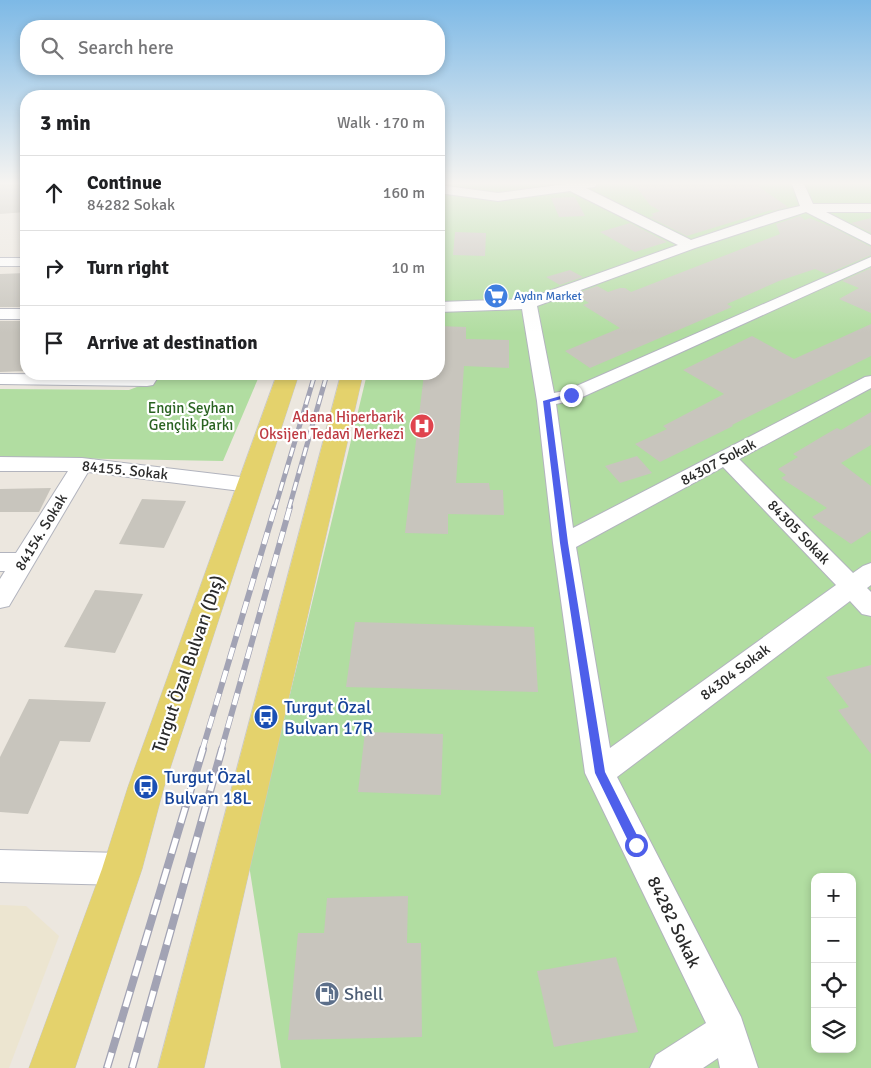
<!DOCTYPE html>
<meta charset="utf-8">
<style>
:root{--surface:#fff;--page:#f2f2f2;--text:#202124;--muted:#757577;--line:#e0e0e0}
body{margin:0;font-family:Signika,sans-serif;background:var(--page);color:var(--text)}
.controls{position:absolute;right:15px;bottom:15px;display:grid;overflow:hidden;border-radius:10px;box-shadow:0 2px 8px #0003}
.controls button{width:45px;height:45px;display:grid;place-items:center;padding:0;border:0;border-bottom:1px solid var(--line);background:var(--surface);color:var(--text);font:25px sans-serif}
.stop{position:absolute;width:15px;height:15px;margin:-11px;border:4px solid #4e5fea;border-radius:50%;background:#fff}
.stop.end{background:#4e5fea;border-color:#fff;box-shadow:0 1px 5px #0008}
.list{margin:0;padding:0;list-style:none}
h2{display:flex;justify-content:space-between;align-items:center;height:65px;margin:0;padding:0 20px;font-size:21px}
h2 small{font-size:16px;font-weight:400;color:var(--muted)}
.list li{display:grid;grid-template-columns:32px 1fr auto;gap:15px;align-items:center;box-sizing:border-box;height:75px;padding:0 20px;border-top:1px solid var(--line)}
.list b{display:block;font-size:19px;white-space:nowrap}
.list p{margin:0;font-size:16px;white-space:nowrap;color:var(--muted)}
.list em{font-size:16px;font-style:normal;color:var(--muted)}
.icon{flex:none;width:28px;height:28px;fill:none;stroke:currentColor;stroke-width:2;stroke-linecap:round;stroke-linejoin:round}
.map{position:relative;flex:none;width:871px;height:1068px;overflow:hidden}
.search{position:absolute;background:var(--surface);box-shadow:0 2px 8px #0003;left:20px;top:20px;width:425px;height:55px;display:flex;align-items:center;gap:12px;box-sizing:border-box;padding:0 18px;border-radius:20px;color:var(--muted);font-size:19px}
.panel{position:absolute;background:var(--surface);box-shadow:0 2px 8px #0003;left:20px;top:90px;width:425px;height:290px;border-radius:20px}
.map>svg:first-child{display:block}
.education{fill:#ece5d0}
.green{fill:#b1dda1;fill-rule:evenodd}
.building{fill:#c8c5bd}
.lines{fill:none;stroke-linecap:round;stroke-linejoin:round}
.minor-casing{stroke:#b2b4be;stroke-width:2}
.primary-casing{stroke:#c8c8c8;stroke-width:1}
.minor{fill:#fff;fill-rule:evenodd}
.primary{fill:#e4d26c;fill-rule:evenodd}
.rail-far2-casing{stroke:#a2a3b4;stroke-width:5}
.rail-far1-casing{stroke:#a2a3b4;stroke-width:6}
.rail-casing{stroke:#a2a3b4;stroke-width:8}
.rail-far2{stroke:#fff;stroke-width:3;stroke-dasharray:9;stroke-linecap:butt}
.rail-far1{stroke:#fff;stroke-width:4.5;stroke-dasharray:12;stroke-linecap:butt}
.rail{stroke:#fff;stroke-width:5.5;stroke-dasharray:16;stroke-linecap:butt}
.route{fill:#4e5fea}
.labels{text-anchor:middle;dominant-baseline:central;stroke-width:4.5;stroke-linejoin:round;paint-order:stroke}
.far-shop-label{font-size:12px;fill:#366cbe;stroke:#fff;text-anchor:start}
.park-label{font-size:15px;fill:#2a6321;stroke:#fff}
.health-label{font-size:15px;fill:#be3a42;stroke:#fff;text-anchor:end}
.street-label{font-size:15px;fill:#2b2b2b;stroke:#fff}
.near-street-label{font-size:18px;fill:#2b2b2b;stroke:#fff}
.near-transit-label{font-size:18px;fill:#164399;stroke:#fff;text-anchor:start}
.near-service-label{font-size:18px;fill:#4e5e75;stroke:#fff;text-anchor:start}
</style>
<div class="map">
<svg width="871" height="1068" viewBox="0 0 871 1068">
<rect width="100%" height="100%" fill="#ece7df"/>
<polygon class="education" points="0,905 26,906 59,936 9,1068 0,1068"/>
<g class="green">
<path d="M439,184H871V1068H281L249,865L367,374H439ZM815,877H852V1049H815Z"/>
<polygon points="165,374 260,374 223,461 0,457 0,389 129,390 163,377"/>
</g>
<g class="building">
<polygon points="0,184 26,184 26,212 0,214"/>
<polygon points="634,184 755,184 788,207 772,211 771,210 687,236 649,217 654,216 651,214 660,211 650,205"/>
<polygon points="575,197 585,216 559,217 551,198"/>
<polygon points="800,216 805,220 809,218 832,227 871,247 871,255 827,274 815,269 779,281 727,304 732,307 590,368 565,351 620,328 583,305 589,303 575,294 597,286 608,292 620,288 625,288 631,292 780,234 776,224"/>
<polygon points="871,218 871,233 851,223"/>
<polygon points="630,223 667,242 635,252 600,232"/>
<polygon points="455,232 486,233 485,256 453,255"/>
<polygon points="871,268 871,313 839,299 859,288 842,281"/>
<polygon points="570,270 583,277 560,285 546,277"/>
<polygon points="26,273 26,307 0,307 0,274"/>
<polygon points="0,321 26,321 26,371 0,372"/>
<polygon points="871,324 871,356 732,425 733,426 660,462 635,444 667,429 663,426 724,394 683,370 752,336 794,359"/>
<polygon points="439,326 466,327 466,339 509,340 509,368 464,366 456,483 489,483 490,490 503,490 504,515 448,514 448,534 405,533 424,374 439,374"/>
<polygon points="871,412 871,445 841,463 871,486 871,531 851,544 812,517 827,508 781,478 786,475 778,469 798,457 793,454 823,436 837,428 841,430"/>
<polygon points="637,456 652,473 620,483 605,466"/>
<polygon points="51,488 39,512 0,512 0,489"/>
<polygon points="142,499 186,501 164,548 119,544"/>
<polygon points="95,590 143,594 115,653 64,647"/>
<polygon points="355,622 534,627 538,692 346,687"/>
<polygon points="871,665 871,754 838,710 849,707 826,677"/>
<polygon points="29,699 106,702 90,742 60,741 28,814 0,812 0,757"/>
<polygon points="365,732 443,734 441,795 358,792"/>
<polygon points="408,896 407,943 421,943 422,1037 288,1040 298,933 324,933 327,898"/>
<polygon points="616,957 638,1032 554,1047 537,971"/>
</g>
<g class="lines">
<defs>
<g id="minor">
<path d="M566,184H597L595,187L586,188L691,240L778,211L800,206L792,184H804L813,204H871V212H826L871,235V245L806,212L695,248L537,306L554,393L565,391L871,257V266L578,399L556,404L573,528L865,377L871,376V388L739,459L853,573L863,566L871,563V585L867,588L871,592V616L862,614L850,601L617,777L741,1017L758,1068H720L718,1058L703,1068H650L656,1055L706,1023L585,773L553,543L537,401L522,309L439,312V302L527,299L678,245L570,191L498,201L439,193V185L498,193ZM723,467L836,585L610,748L576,547Z"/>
<rect x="0" y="258" width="26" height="8"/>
<rect x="0" y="309" width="26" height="10"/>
<polygon points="0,374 141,375 142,374 160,374 153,385 147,386 0,384"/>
<polygon points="0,457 82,458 249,478 256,480 260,485 256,490 249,492 88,472 9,606 0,608 0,579 5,571 0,571 0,553 16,553 68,471 0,471"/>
<polygon points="0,850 122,853 133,858 138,869 133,880 122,885 0,882"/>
</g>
<g id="primary">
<polygon points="277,374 299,374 164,787 142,869 75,1068 29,1068 102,869 128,787"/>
<polygon points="341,374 363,374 204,1068 158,1068"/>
</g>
</defs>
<use href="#minor" class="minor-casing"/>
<use href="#primary" class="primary-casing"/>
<use href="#minor" class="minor"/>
<use href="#primary" class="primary"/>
<defs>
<g id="rail-far2">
<polyline points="275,508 315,374"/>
<polyline points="289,508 327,374"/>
</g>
<g id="rail-far1">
<polyline points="202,751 275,507"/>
<polyline points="221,751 290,507"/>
</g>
<g id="rail">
<polyline points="107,1068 203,749"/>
<polyline points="132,1068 222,749"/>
</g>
</defs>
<use href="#rail-far2" class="rail-far2-casing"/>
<use href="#rail-far1" class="rail-far1-casing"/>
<use href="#rail" class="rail-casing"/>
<use href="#rail-far2" class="rail-far2"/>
<use href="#rail-far1" class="rail-far1"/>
<use href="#rail" class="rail"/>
</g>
<linearGradient id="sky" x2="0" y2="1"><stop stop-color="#7db9e6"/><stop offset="0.55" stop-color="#f6f4f1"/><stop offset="1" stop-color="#f6f4f1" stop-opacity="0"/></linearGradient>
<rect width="871" height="333" fill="url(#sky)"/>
<polygon class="route" points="571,393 574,395 573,396 550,402 568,543 605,772 642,845 640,849 636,850 632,849 595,773 560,543 543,401"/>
<defs>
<symbol id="supermarket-disc" viewBox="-11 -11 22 22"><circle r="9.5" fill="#3f7fe0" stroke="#fff"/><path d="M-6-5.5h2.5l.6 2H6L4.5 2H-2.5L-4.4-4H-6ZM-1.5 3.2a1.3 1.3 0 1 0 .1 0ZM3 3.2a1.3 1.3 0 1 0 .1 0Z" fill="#fff"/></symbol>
<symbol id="hospital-disc" viewBox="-11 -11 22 22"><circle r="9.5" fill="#e0444e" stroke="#fff"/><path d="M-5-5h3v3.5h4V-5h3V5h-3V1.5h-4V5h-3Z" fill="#fff"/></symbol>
<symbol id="bus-disc" viewBox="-11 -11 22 22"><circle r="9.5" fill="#1a4fb4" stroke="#fff"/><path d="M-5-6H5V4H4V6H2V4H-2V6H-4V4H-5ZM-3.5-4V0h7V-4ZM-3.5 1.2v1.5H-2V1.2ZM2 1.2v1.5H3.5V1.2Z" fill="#fff"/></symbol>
<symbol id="fuel-disc" viewBox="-11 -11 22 22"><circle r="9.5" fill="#5c6f8a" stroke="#fff"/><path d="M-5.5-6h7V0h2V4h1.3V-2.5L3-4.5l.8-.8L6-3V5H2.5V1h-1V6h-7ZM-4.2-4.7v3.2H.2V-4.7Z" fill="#fff"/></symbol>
</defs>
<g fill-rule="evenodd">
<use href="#supermarket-disc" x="482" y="282" width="28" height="28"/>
<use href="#hospital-disc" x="408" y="412" width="28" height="28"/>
<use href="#bus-disc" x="252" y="703" width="28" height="28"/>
<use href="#bus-disc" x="132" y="773" width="28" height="28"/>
<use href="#fuel-disc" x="313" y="980" width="28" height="28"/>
</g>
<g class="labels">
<g class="far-shop-label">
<text x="514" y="296">Aydın Market</text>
</g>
<g class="park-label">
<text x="191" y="408">Engin Seyhan<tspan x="191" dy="17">Gençlik Parkı</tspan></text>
</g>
<g class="health-label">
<text x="404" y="417">Adana Hiperbarik<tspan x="404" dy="17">Oksijen Tedavi Merkezi</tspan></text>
</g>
<g class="street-label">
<text transform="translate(718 462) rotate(-28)">84307 Sokak</text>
<text transform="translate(125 470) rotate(6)">84155. Sokak</text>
<text transform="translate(41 532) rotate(-59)">84154. Sokak</text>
<text transform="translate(799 532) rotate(46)">84305 Sokak</text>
<text transform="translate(735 672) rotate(-37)">84304 Sokak</text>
</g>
<g class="near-street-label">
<text transform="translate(188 664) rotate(-71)">Turgut Özal Bulvarı (Dış)</text>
<text transform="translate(674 922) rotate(64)">84282 Sokak</text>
</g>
<g class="near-transit-label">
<text x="284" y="707">Turgut Özal<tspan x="284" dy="21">Bulvarı 17R</tspan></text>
<text x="164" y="777">Turgut Özal<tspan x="164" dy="21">Bulvarı 18L</tspan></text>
</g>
<g class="near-service-label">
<text x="344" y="994">Shell</text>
</g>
</g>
</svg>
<div class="controls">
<button>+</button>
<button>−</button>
<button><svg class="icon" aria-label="locate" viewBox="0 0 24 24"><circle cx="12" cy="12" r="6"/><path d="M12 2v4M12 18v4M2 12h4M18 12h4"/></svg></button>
<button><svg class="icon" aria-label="layers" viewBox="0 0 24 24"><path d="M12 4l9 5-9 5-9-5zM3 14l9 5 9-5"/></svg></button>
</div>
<div class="stop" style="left:636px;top:845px"></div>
<div class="stop end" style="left:571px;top:395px"></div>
<div class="search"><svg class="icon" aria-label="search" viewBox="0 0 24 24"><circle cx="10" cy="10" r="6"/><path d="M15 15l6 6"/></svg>Search here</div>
<section class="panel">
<h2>3 min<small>Walk · 170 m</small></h2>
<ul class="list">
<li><svg class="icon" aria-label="ahead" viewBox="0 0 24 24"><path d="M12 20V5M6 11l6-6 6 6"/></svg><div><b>Continue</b><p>84282 Sokak</p></div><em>160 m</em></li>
<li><svg class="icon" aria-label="right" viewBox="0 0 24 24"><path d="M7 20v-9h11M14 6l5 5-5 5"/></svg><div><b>Turn right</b></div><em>10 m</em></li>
<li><svg class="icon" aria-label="arrive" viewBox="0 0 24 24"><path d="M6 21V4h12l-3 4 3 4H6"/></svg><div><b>Arrive at destination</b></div></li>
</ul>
</section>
</div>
